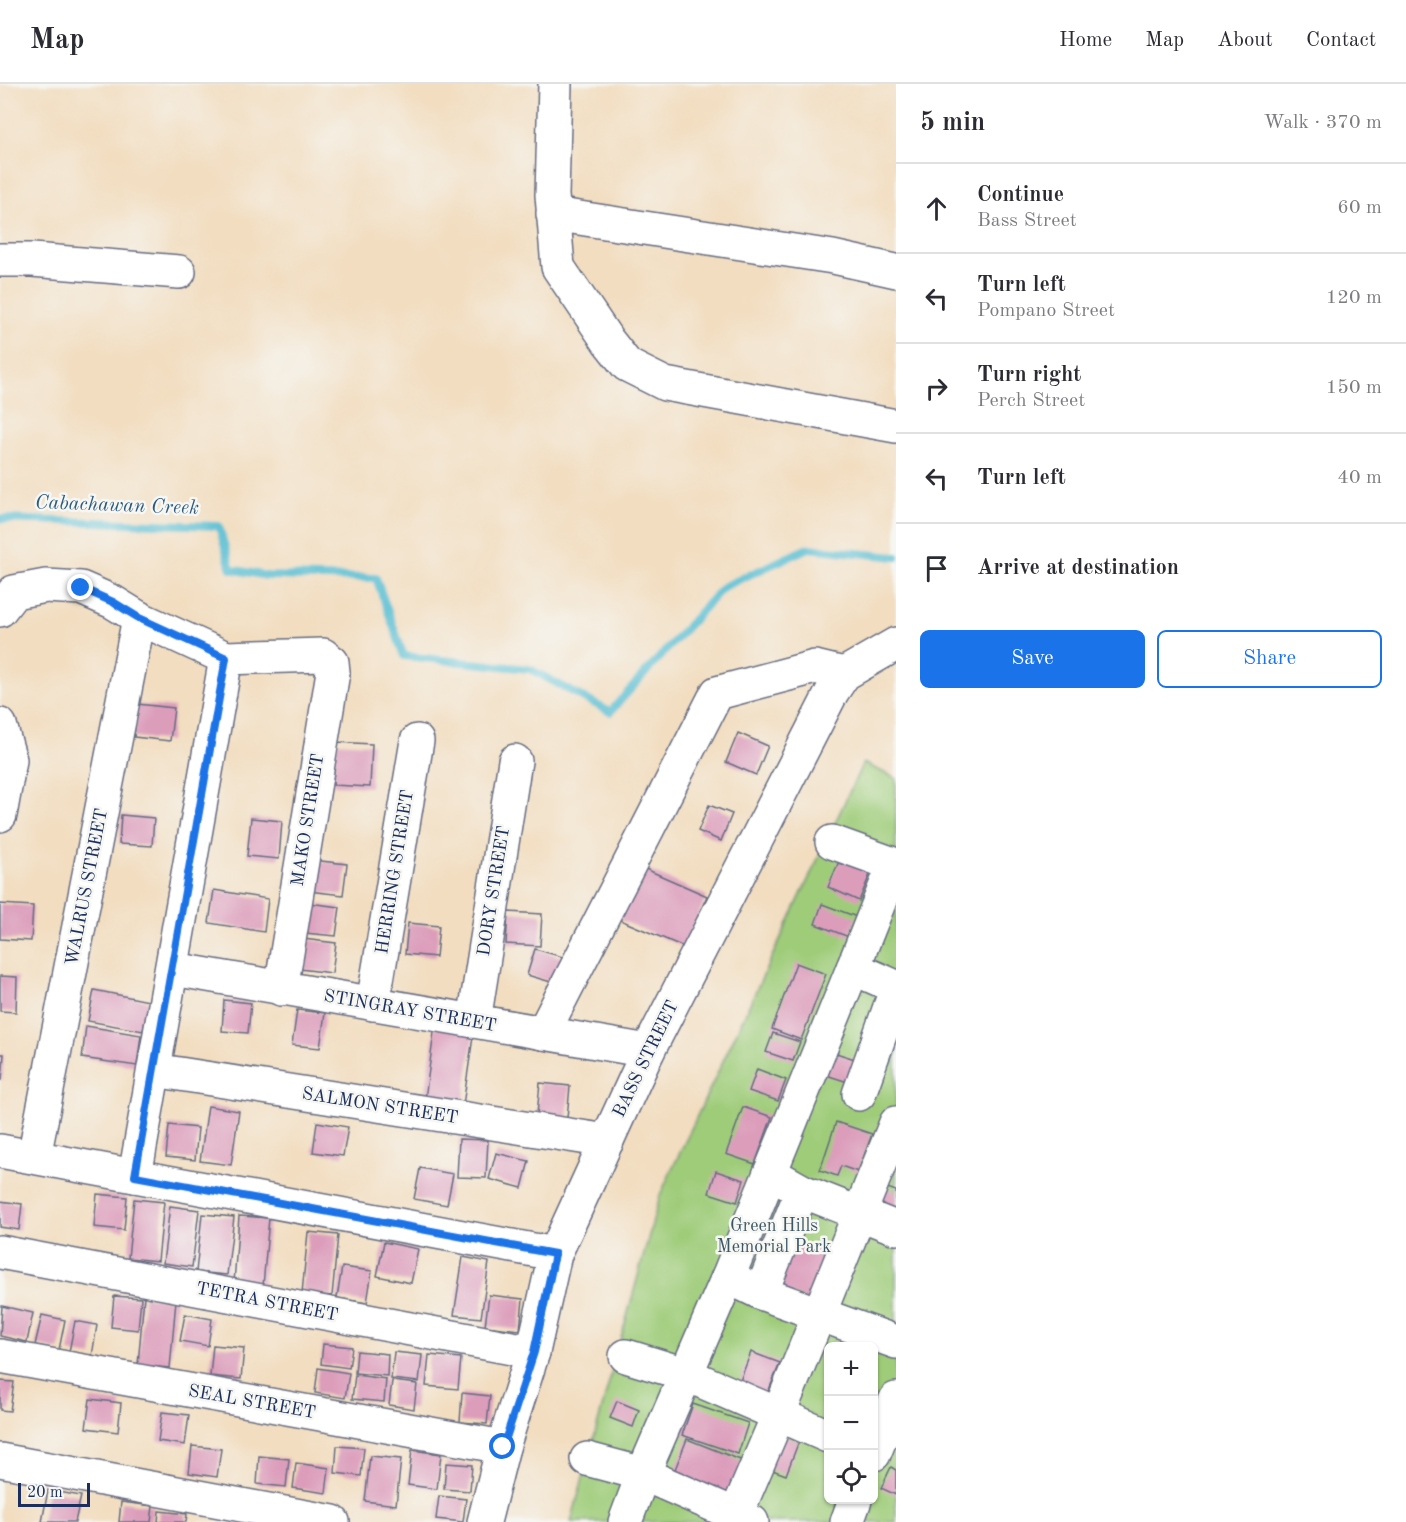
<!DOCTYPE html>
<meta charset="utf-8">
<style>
:root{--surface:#fff;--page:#f2f2f3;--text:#2b2b33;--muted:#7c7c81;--line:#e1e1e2;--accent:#1a73e8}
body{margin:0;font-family:"Old Standard TT",serif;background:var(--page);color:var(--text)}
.controls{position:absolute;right:18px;bottom:18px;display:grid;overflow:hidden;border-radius:9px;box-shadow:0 2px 4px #0004}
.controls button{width:54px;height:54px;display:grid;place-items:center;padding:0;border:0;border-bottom:2px solid var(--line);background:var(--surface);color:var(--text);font:30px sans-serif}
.scale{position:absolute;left:18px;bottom:15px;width:72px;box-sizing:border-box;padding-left:6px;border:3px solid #1b2f5e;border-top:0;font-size:16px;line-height:21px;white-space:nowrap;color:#1b2f5e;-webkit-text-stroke:4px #f6f6f2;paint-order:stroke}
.stop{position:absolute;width:18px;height:18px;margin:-14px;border:4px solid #1a73e8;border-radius:50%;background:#fff}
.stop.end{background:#1a73e8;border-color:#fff;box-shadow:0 2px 6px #0008}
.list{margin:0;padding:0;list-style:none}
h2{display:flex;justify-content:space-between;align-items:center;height:78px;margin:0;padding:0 24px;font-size:26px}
h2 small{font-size:20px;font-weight:400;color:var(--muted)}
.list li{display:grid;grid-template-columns:39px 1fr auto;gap:18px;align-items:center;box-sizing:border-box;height:90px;padding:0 24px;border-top:2px solid var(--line)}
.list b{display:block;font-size:22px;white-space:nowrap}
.list p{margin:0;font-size:20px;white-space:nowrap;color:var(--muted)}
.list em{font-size:20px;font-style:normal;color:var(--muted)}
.actions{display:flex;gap:12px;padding:18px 24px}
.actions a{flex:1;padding:14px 0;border:2px solid var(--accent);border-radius:9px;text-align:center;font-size:21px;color:var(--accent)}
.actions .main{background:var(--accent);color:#fff}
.icon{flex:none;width:33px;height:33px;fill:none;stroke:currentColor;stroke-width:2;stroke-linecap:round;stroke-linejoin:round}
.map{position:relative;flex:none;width:896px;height:1438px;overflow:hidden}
header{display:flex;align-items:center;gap:36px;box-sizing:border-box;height:84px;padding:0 30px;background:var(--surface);border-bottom:2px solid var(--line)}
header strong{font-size:28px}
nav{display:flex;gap:33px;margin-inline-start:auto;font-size:21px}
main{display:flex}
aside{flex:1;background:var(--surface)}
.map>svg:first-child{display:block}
.green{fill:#9fcc79;stroke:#5d7e6c;stroke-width:1.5;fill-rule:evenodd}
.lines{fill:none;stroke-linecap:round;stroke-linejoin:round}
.stream{stroke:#54bdd1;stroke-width:8}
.building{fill:#dc9dbb}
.minor-casing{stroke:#666c80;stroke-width:36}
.minor{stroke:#fff;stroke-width:33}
.route{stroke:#1a73e8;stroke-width:8}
.labels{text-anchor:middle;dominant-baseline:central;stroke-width:5;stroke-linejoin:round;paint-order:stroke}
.street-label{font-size:18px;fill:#1b2f5e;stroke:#f6f6f2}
.park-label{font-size:18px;fill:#3c5665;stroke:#f6f6f2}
.water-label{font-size:20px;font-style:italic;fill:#2c5a80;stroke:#f6f6f2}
</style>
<header>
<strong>Map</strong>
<nav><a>Home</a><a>Map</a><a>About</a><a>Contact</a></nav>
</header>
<main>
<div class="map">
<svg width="896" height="1438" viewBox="0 0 896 1438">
<rect width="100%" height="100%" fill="#f6f6f2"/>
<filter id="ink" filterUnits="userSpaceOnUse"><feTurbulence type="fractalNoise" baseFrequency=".0167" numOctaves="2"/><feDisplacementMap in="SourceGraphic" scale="12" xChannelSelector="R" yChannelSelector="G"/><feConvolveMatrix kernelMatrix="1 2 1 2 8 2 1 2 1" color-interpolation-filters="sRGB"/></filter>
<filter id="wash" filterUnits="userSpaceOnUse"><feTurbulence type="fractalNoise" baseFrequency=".008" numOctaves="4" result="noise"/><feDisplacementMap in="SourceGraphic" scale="24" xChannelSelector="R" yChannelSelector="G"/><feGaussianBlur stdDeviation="1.35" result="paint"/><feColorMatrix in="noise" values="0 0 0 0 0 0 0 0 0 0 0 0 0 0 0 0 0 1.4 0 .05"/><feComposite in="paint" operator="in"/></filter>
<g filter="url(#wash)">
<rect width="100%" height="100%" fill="#f2ddc0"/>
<path class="green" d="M863,679L896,694V1438H571L660,1111ZM828,1262H874V1416H828Z"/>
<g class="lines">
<polyline class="stream" points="0,435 219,442 231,485 267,492 376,494 404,572 530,585 610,628 723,503 808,464 896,473"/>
</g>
<g id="blocks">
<g class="building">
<polygon points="137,620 174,624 170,657 134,653"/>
<polygon points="738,649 768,662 756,691 726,678"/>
<polygon points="335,658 372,660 370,703 333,701"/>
<polygon points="709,721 732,730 721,757 698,747"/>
<polygon points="121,731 154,734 152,762 119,760"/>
<polygon points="251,734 282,737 279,775 247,772"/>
<polygon points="840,775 871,788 859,817 828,803"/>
<polygon points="312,776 347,780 343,811 308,807"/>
<polygon points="641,783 707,812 684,863 618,835"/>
<polygon points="214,806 268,815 264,848 209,839"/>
<polygon points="308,819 340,823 336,852 305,849"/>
<polygon points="0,820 33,822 31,857 0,855"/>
<polygon points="822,820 857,833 849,853 815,840"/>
<polygon points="508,828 542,830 540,862 506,860"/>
<polygon points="408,839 439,842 436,873 405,870"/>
<polygon points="303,855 336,859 332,889 300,885"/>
<polygon points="535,865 566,874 558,900 527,891"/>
<polygon points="796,879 826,890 801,956 772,945"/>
<polygon points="0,892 17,893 16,928 0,927"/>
<polygon points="94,906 149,917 143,947 88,937"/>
<polygon points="224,916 251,919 248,949 222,947"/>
<polygon points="297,926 325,929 320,964 292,961"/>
<polygon points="435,941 474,946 463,1021 425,1015"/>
<polygon points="86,942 141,951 137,982 82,974"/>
<polygon points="773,949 800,958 793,977 766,968"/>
<polygon points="830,967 861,977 854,1000 823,990"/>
<polygon points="0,970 4,970 2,996 0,996"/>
<polygon points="757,985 786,996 778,1017 749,1007"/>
<polygon points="540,999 570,1002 567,1034 537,1031"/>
<polygon points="208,1022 239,1027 231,1081 200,1077"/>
<polygon points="743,1023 772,1033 755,1080 726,1070"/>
<polygon points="317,1038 348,1043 343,1072 313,1068"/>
<polygon points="836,1038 872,1050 858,1088 841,1082 837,1092 820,1086"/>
<polygon points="169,1041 198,1044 195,1076 166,1073"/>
<polygon points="459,1055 488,1056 486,1094 457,1093"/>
<polygon points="496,1069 529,1077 522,1104 489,1095"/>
<polygon points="420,1084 453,1090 447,1121 414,1115"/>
<polygon points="716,1087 744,1096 737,1118 709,1109"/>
<polygon points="882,1102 896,1107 896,1137 872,1128"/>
<polygon points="97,1110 127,1113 124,1146 94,1143"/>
<polygon points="134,1115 164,1118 158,1177 128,1174"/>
<polygon points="0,1117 22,1120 19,1146 0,1143"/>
<polygon points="170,1122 199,1126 192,1183 163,1179"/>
<polygon points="202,1130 234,1133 227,1191 196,1188"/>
<polygon points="239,1132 269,1134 263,1202 234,1199"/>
<polygon points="308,1148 338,1151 332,1212 302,1209"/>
<polygon points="795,1156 827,1169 808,1217 776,1204"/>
<polygon points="384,1158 418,1165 411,1199 377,1192"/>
<polygon points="463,1173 489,1178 481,1234 454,1231"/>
<polygon points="342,1183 372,1187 367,1219 337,1214"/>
<polygon points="489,1211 523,1215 520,1246 485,1242"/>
<polygon points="114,1212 141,1214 138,1246 111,1243"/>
<polygon points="144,1212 176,1216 170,1284 138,1281"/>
<polygon points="2,1222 33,1229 27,1258 0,1252"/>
<polygon points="185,1230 212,1235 208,1262 180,1257"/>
<polygon points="42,1231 65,1236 59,1266 35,1261"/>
<polygon points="75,1237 97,1241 92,1272 69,1268"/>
<polygon points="323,1260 352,1263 349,1284 321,1280"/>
<polygon points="213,1261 244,1264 241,1295 210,1292"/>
<polygon points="357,1267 388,1270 387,1292 355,1289"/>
<polygon points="394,1268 422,1271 419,1298 391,1295"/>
<polygon points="751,1268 780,1279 764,1318 736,1307"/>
<polygon points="429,1271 461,1274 458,1305 426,1302"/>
<polygon points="318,1284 349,1289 345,1314 315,1309"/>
<polygon points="355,1291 386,1295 384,1318 352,1315"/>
<polygon points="0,1297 14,1298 10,1327 0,1326"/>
<polygon points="392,1297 417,1300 414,1325 389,1321"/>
<polygon points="462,1309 490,1312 487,1340 460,1338"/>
<polygon points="90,1315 121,1319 118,1348 86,1344"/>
<polygon points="617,1317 639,1326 633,1343 610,1334"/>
<polygon points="693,1320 748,1339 738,1370 682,1351"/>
<polygon points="162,1328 189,1331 185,1361 158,1357"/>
<polygon points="780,1349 799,1357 786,1391 767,1384"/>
<polygon points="687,1355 743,1377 726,1420 670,1398"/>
<polygon points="192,1362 221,1365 217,1393 189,1389"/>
<polygon points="337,1362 364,1364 361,1392 335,1389"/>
<polygon points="412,1366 441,1370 437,1405 408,1401"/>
<polygon points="259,1372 289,1375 286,1403 257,1400"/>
<polygon points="370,1372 401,1375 396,1421 365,1417"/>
<polygon points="296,1379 329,1384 326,1409 293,1404"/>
<polygon points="446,1379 472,1381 470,1407 444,1405"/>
<polygon points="891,1383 896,1386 896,1411 881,1404"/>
<polygon points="48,1406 81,1412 75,1438 42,1438"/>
<polygon points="439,1412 466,1415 463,1438 436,1435"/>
<polygon points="121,1418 153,1422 151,1438 119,1438"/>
<polygon points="159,1427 187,1430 186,1438 158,1438"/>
</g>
</g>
</g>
<g filter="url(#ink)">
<use href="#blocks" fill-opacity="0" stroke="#666c80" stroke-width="1.5"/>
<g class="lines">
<defs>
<g id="minor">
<polyline points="555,0 552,111 558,183 608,257 627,281 665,300 896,342"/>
<polyline points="553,130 833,173 896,187"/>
<polyline points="0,176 32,176 179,188"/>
<polyline points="0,526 14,508 46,502 81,504 113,518 139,534 226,574 323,571 332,578 333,588 281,905"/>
<polyline points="0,641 10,676 0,731"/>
<polyline points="832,758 896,781"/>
<polyline points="853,884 894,781"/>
<polyline points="173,885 648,967"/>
<polyline points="373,920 417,657"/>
<polyline points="474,937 515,677"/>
<polyline points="543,949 717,609 815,583 844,590"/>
<polyline points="154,986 607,1057"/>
<polyline points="859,1010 896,906"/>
<polyline points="0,1067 555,1170"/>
<polyline points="34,1073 139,534"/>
<polyline points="770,1089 802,1107 896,1144"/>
<polyline points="135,1092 226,574"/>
<polyline points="0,1168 533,1268"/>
<polyline points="728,1193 761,1209 896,1258"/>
<polyline points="761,1209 802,1107"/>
<polyline points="0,1272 503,1363"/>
<polyline points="626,1272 685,1290 828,1352"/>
<polyline points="874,1370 896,1315"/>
<polyline points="587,1375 643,1390 752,1438"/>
<polyline points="0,1376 333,1438"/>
<polyline points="484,1438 503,1363 533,1268 555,1170 648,967 832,608 844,590 896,560"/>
<polyline points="625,1438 643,1390 728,1193 853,884 896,903"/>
<polyline points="733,1438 778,1332 896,1039"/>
<polyline points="847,1438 855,1416"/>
</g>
</defs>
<use href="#minor" class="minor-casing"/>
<use href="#minor" class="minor"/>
</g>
</g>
<g class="lines" filter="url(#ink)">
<polyline class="route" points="81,504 113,518 139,534 226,574 135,1092 555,1170 534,1268 503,1363"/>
</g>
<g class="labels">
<g class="street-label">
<text transform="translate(308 736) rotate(-81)">MAKO STREET</text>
<text transform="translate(395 788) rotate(-81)">HERRING STREET</text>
<text transform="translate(87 803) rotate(-79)">WALRUS STREET</text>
<text transform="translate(494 807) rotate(-81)">DORY STREET</text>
<text transform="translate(410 927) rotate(10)">STINGRAY STREET</text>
<text transform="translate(646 975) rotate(-64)">BASS STREET</text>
<text transform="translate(380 1022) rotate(9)">SALMON STREET</text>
<text transform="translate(267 1218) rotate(11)">TETRA STREET</text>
<text transform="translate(252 1318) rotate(10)">SEAL STREET</text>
</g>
<g class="park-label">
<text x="774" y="1142">Green Hills<tspan x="774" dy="21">Memorial Park</tspan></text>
</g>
<g class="water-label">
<text transform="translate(117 422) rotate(2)">Cabachawan Creek</text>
</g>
</g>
</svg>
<div class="controls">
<button>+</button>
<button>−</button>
<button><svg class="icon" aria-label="locate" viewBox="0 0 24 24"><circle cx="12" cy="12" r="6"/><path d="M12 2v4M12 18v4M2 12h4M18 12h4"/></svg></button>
</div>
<div class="scale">20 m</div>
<div class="stop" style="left:503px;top:1363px"></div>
<div class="stop end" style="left:81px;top:504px"></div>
</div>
<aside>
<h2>5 min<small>Walk · 370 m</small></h2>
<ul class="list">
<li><svg class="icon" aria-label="ahead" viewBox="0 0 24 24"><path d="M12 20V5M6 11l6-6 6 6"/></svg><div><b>Continue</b><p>Bass Street</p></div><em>60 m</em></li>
<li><svg class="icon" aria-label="left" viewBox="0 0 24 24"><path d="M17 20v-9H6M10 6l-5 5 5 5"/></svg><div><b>Turn left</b><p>Pompano Street</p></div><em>120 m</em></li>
<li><svg class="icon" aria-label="right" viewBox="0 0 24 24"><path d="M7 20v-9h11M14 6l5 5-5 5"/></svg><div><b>Turn right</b><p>Perch Street</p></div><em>150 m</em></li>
<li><svg class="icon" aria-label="left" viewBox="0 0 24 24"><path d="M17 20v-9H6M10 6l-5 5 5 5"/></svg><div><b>Turn left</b></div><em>40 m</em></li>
<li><svg class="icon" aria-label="arrive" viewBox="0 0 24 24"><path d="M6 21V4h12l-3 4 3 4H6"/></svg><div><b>Arrive at destination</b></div></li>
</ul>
<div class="actions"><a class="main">Save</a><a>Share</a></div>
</aside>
</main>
